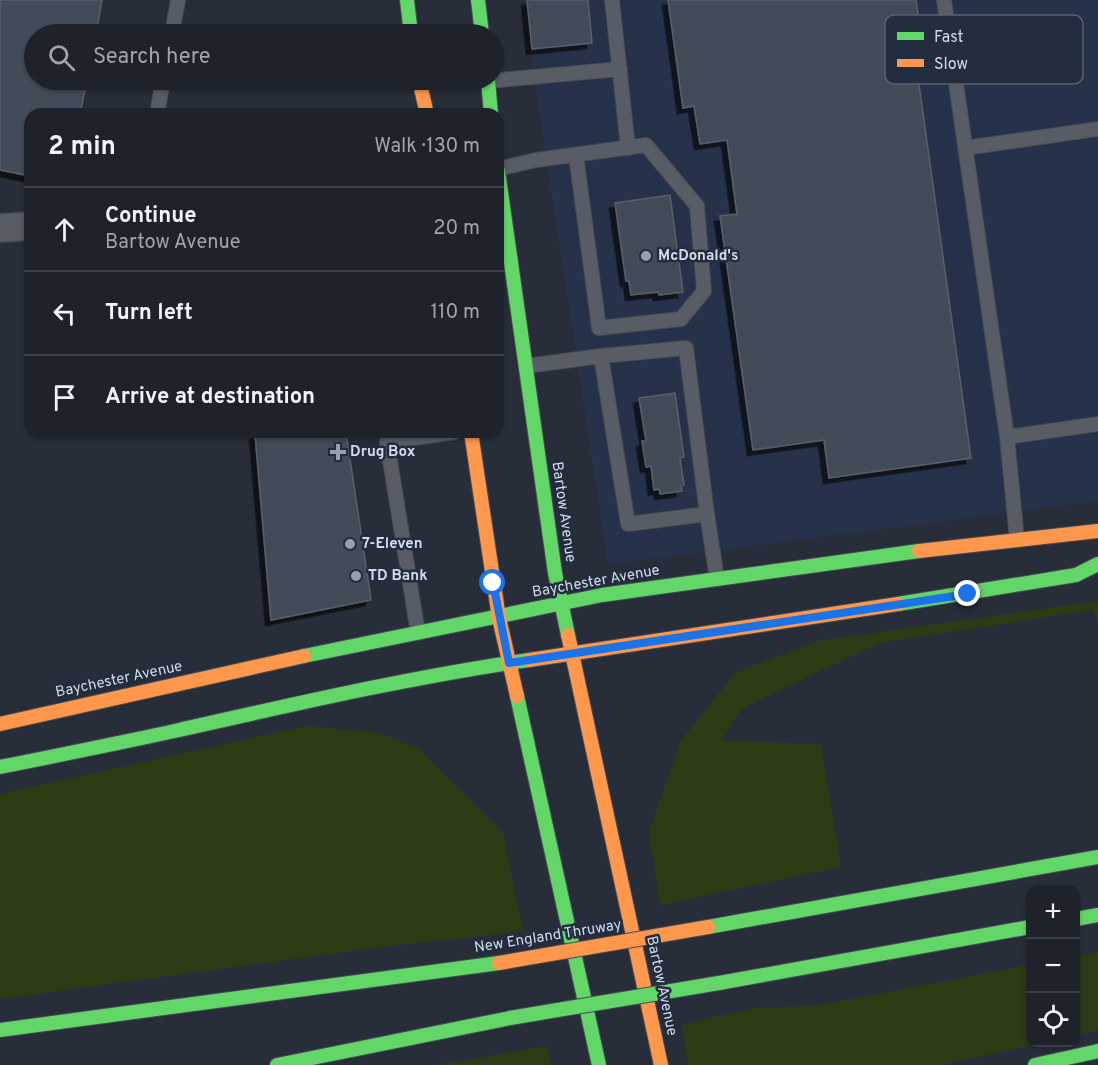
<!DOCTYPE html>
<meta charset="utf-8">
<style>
:root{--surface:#1e222b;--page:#262a33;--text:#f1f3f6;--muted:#a1a4a9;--line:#3c3f47}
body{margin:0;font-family:Overpass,sans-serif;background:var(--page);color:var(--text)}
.controls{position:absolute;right:18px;bottom:18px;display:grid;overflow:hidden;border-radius:12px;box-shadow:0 2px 4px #0004}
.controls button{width:54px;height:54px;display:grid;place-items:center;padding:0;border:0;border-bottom:2px solid var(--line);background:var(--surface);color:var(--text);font:30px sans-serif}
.stop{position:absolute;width:18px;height:18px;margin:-14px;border:4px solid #1a73e8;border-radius:50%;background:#fff}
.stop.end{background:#1a73e8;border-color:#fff;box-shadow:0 2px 6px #0008}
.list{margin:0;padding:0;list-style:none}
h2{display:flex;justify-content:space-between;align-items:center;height:78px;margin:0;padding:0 24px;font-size:26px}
h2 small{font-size:20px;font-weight:400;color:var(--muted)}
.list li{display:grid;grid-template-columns:39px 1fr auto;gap:18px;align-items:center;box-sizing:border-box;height:84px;padding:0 24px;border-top:2px solid var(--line)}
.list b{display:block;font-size:22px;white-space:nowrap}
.list p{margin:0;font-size:20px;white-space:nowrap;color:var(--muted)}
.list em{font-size:20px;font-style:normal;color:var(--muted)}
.icon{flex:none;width:33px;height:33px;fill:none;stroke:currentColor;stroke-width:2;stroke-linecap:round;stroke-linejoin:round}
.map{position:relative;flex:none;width:1098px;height:1065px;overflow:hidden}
.search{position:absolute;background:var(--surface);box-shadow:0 2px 4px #0004;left:24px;top:24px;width:480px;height:66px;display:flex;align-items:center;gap:15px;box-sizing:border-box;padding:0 21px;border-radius:33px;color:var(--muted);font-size:22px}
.panel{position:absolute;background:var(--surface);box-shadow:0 2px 4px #0004;left:24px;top:108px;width:480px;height:330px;border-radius:18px}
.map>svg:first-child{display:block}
.built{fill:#253249}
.green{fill:#2c3b14}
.building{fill:#424b59;stroke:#5a5f68;stroke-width:1.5;filter:url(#shadow)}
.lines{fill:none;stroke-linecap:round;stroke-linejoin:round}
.lane-casing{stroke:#454a54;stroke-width:16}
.street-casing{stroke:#454a54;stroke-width:30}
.fast-casing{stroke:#454a54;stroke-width:16}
.slow-casing{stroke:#454a54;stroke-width:16}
.lane{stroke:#585d65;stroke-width:14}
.street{stroke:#585d65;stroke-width:27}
.fast{stroke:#63d668;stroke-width:14}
.slow{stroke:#ff974d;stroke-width:14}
.fast-bridge-casing{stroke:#454a54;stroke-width:16;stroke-linecap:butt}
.slow-bridge-casing{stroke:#454a54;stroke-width:16;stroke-linecap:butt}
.fast-bridge{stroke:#63d668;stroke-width:14}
.slow-bridge{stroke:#ff974d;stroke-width:14}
.route{stroke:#1a73e8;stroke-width:8}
.poi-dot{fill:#989eaa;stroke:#222d3f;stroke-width:2}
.labels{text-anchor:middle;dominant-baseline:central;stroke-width:5;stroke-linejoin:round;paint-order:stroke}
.poi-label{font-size:15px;font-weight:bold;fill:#d4dbe7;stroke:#222d3f;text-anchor:start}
.street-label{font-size:15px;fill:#d4dbe7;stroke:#222d3f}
.key{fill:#222d3f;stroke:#576171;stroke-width:1.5}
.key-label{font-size:16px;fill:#d4dbe7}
</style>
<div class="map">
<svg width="1098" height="1065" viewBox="0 0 1098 1065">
<defs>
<filter id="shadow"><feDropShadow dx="-5.5" dy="5.5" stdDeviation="0" flood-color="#0009"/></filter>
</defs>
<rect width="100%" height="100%" fill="#282e39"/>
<polygon class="built" points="527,0 1098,0 1098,501 608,565 532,64"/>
<g class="green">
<polygon points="1098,601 1098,623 1093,610 879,643 741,709 721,741 821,744 841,867 660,905 649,832 680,742 735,673 818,641"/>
<polygon points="307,726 378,733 420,749 503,833 523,930 493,935 389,946 0,999 0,794"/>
<polygon points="1098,952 1098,1030 1076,1035 1076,956"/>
<polygon points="1030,965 1030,1042 1041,1043 942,1065 688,1065 682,1026 722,1015 754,1008 813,1006"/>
<polygon points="547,1046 551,1065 437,1065"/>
</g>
<g class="building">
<polygon points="0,0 102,0 96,34 34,34 34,80 87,80 80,114 30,114 30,176 0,170"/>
<polygon points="527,0 588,0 592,43 532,49"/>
<polygon points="668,0 916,0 921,33 912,34 971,458 829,478 824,440 753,450 720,216 737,214 727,140 700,144 694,106 683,108"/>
<polygon points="670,195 683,292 659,295 658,292 631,295 629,281 626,281 615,203"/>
<polygon points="675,393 684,457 680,458 684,485 681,486 682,491 660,494 659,489 654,490 651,466 646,467 642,441 646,441 639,398"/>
<polygon points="268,432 346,432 371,600 271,620 255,434"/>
</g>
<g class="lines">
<defs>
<g id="lane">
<polyline points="612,0 628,148"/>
<polyline points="944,0 1007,437 1017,540"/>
<polyline points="172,34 178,0"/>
<polyline points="488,81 620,69"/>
<polyline points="157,114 163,80"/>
<polyline points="965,148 1098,129"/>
<polyline points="498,169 536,160 646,145 697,206 704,291 681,319 599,328 576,155"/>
<polyline points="526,366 601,356 686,348 707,514 628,524 601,356"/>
<polyline points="1007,437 1098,424"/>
<polyline points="707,514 717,579"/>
<polyline points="418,633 387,442 455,432"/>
</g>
<polyline id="street" points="0,228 30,226"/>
<g id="fast">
<polyline points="407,0 411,34"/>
<polyline points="478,0 482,34"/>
<polyline points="488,80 491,114"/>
<polyline points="498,171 555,573 568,635"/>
<polyline points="898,604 1076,575 1098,564"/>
<polyline points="304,656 602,595 919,551"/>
<polyline points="517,696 599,1065"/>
<path d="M0,767C60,755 120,743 179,730C295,704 411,677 529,660"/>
<polyline points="1076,919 1098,915"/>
<polyline points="708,927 1098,857"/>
<polyline points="719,983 1030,927"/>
<polyline points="0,1030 499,963"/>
<polyline points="277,1065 510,1018"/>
<polyline points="1035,1065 1098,1051"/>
</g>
<g id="slow">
<polyline points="419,80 427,114"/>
<polyline points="471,432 499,618 517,696"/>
<polyline points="919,551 1098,531"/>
<polyline points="568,635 661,1065"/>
<polyline points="529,660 898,604"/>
<polyline points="0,724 304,656"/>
</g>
</defs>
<use href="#lane" class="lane-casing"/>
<use href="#street" class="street-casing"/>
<use href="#fast" class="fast-casing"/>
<use href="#slow" class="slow-casing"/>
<use href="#lane" class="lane"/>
<use href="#street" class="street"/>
<use href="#fast" class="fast"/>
<use href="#slow" class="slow"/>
<defs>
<polyline id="fast-bridge" points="510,1018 719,983"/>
<polyline id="slow-bridge" points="499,963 708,927"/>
</defs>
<use href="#fast-bridge" class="fast-bridge-casing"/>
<use href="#slow-bridge" class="slow-bridge-casing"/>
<use href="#fast-bridge" class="fast-bridge"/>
<use href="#slow-bridge" class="slow-bridge"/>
</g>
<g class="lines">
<polyline class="route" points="493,583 509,663 968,594"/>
</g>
<g class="poi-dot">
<circle cx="646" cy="256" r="6"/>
<path d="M335 443h6v6h6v6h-6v6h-6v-6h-6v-6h6z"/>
<circle cx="350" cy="544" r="6"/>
<circle cx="356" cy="576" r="6"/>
</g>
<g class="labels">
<g class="poi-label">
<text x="658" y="256">McDonald's</text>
<text x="350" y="452">Drug Box</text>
<text x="362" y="544">7-Eleven</text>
<text x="368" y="576">TD Bank</text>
</g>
<g class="street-label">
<text transform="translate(563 512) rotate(82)">Bartow Avenue</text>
<text transform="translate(596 582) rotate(-10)">Baychester Avenue</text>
<text transform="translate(119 680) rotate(-12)">Baychester Avenue</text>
<text transform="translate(548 937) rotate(-9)">New England Thruway</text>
<text transform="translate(661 986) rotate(78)">Bartow Avenue</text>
</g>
</g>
<rect x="885" y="15" width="198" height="69" rx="9" class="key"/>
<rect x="897" y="32" width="27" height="8" fill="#63d668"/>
<rect x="897" y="59" width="27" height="8" fill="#ff974d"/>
<g class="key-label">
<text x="934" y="42">Fast</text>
<text x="934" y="69">Slow</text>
</g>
</svg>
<div class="controls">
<button>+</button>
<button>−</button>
<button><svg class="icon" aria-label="locate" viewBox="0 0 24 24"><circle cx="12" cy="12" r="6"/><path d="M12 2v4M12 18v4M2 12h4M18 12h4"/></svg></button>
</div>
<div class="stop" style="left:493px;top:583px"></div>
<div class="stop end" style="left:968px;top:594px"></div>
<div class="search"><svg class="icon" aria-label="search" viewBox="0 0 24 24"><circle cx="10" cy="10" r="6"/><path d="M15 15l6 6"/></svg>Search here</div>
<section class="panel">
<h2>2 min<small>Walk · 130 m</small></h2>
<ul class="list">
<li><svg class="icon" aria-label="ahead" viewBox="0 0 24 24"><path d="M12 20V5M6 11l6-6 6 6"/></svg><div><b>Continue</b><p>Bartow Avenue</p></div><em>20 m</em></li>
<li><svg class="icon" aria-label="left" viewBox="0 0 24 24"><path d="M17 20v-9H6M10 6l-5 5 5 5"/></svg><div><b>Turn left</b></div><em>110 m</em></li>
<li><svg class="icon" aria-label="arrive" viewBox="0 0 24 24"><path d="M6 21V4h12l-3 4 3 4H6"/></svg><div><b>Arrive at destination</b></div></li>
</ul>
</section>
</div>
